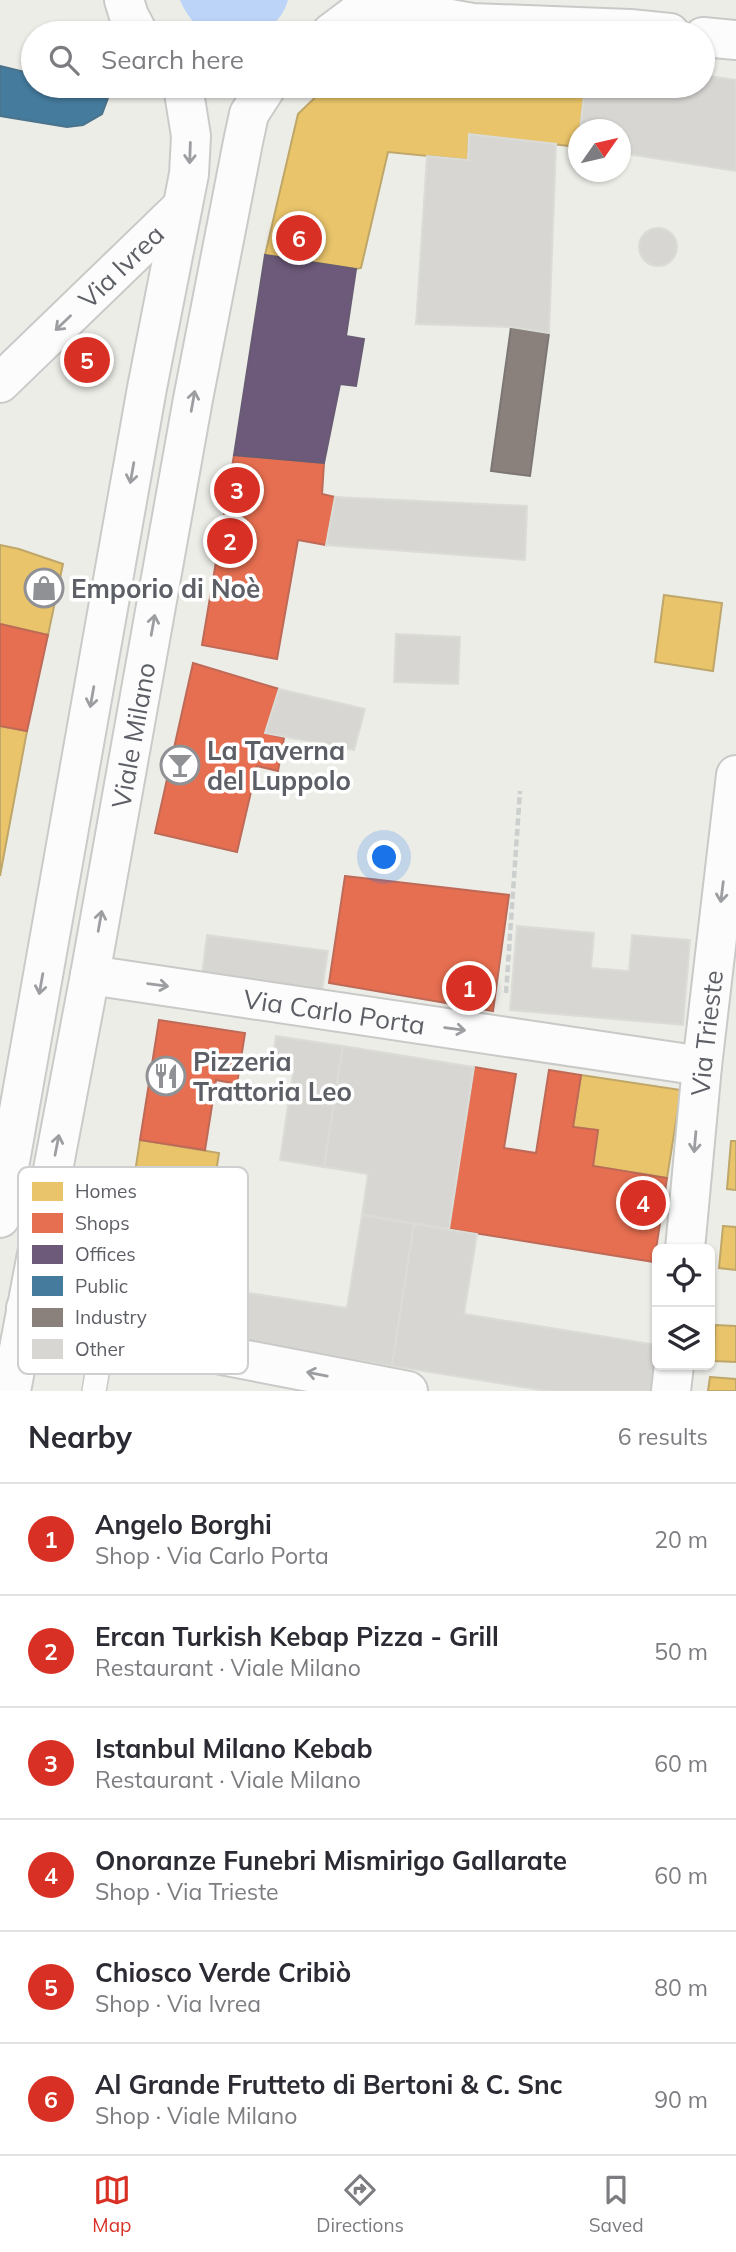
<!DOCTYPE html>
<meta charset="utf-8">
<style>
:root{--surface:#fff;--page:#f2f2f3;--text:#2b2b33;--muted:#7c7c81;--line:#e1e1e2;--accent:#d93025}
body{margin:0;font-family:Mulish,sans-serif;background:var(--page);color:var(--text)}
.controls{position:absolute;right:21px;bottom:21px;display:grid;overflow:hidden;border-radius:10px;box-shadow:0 2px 5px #0004}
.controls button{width:63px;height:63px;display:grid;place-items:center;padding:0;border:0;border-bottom:2px solid var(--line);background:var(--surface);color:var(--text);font:35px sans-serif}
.compass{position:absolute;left:568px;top:119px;width:63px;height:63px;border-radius:50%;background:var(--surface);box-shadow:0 2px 5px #0004;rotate:56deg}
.you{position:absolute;left:385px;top:858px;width:24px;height:24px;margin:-18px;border:5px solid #fff;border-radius:50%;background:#1a73e8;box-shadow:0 0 0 10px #1a73e833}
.badge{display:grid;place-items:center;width:46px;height:46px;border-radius:50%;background:var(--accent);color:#fff;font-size:23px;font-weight:700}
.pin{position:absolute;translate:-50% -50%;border:4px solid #fff;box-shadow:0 2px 7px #0006}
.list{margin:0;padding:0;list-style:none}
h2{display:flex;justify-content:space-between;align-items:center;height:91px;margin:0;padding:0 28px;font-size:30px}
h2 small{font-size:23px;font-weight:400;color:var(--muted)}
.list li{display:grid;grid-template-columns:46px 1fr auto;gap:21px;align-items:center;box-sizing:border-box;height:112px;padding:0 28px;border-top:2px solid var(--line)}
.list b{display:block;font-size:26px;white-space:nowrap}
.list p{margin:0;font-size:23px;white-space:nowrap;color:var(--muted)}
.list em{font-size:23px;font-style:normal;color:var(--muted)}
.icon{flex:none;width:38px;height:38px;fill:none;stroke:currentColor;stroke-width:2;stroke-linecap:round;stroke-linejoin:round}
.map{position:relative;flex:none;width:736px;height:1391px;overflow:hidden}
.search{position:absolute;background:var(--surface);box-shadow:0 2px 5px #0004;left:21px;right:21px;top:21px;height:77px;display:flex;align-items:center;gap:18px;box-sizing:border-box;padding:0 24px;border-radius:38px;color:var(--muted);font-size:26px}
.sheet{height:763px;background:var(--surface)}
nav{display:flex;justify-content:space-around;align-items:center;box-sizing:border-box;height:98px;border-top:2px solid var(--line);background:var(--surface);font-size:19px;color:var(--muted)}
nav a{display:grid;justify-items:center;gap:4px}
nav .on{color:var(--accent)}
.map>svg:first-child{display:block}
.water{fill:#bbd4f8}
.homes{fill:#e9c46a;stroke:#bfa669;stroke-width:2}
.shops{fill:#e76f51;stroke:#be6a57;stroke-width:2}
.offices{fill:#6d597a;stroke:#685b74;stroke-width:2}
.public{fill:#457b9d;stroke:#4c738c;stroke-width:2}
.industry{fill:#8a817c;stroke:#7c7775;stroke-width:2}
.building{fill:#d7d6d3;stroke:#dcdcd7;stroke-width:2}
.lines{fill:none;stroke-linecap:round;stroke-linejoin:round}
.lane-casing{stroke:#c9cac8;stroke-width:26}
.street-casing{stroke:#c9cac8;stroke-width:42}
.secondary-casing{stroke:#cacac9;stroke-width:42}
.path{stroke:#cbcfcd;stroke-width:4.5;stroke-dasharray:7 3.5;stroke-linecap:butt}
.lane{stroke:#fcfcfc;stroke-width:23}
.street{stroke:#fcfcfc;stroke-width:38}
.secondary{stroke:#fcfcfc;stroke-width:38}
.oneway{stroke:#9d9ea2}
.labels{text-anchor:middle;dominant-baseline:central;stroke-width:7;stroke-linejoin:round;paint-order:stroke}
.street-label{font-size:26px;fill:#5d5f66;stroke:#fff}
.poi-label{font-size:26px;font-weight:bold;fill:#5d5f66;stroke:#fff;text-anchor:start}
.key{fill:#fff;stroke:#cecfd1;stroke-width:2}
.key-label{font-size:19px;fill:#5d5f66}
</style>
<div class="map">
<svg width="736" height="1391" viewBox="0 0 736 1391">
<rect width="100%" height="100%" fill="#edede8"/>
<path class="water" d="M180,0H288C279,30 258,33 231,33C224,33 216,34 209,32C195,27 186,14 180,0Z"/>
<g class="homes">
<polygon points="327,86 585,86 580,130 578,130 578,147 469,134 468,160 388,152 361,268 356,269 265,255 298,114"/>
<polygon points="0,545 19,549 63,564 48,635 0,624"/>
<polygon points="664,595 722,603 713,671 655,662"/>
<polygon points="0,726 27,731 0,876"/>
<polygon points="581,1075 681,1090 667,1178 593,1166 598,1130 573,1127"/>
<polygon points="140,1140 219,1153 191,1334 112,1322"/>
<polygon points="731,1141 736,1141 736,1190 727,1189"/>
<polygon points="723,1226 736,1227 736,1270 719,1268"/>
<polygon points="715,1325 736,1326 736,1362 714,1361"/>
<polygon points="710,1377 736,1379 736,1391 708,1391"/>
</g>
<g class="shops">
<polygon points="73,340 106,344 101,381 68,376"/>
<polygon points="234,455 324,463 322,494 335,497 326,545 298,540 277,659 202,645"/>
<polygon points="0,624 48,635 27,731 0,726"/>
<polygon points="193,663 279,689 265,733 284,738 278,771 257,766 237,852 155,833"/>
<polygon points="345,876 509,895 493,1011 329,983"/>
<polygon points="159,1020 245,1033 237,1084 216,1080 205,1150 140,1140"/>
<polygon points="474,1067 516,1074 504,1148 536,1153 549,1070 581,1075 573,1127 598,1130 593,1166 667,1178 654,1262 449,1229"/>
</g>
<polygon class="offices" points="265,255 356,269 346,336 364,339 356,386 340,384 324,463 234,455"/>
<polygon class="public" points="0,66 33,74 33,86 99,86 108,98 102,114 83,125 67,127 0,116"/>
<polygon class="industry" points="511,327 549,333 530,476 491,471"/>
<g class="building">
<polygon points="703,75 736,80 736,171 620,153 620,130 580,130 585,86 703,86"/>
<polygon points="469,134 556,144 549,333 511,327 416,324 427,156 468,160"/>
<circle cx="658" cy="247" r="19"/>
<polygon points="335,497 527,506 525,560 326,545"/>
<polygon points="396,634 460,637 458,684 394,682"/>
<polygon points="279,689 365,709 354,750 265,733"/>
<polygon points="517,926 594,933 591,968 629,971 632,935 690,940 683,1025 510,1010"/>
<polygon points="207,935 328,951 322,991 202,975"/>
<polygon points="276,1036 343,1046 324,1167 280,1160 293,1073 271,1069"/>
<polygon points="343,1046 474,1067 449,1229 362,1215 368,1174 324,1167"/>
<polygon points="362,1215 414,1224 392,1366 191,1334 204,1246 236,1252 230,1290 347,1308"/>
<polygon points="414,1224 477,1234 464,1314 657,1345 652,1391 547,1391 392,1366"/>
</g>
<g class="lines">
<defs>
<polyline id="lane" points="94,1391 104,1333"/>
<g id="street">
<polyline points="370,4 472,23 630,29 670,33"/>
<polyline points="703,37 736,40"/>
<path id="s1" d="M0,383L182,207"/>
<path id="s2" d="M90,975L702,1066"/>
<path id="s3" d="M685,1249L702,1066L736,775"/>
<polyline points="26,1308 60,1324 408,1391"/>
<polyline points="671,1391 674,1365"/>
</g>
<g id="secondary">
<polyline points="124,0 129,16 138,33"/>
<polyline points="331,33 375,0"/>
<polyline points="0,1218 147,388 189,174 191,136 183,86"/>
<path id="s4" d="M11,1391L90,975L193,399L243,142L249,114L267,86"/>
</g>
</defs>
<use href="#lane" class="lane-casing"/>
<use href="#street" class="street-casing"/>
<use href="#secondary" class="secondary-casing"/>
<polyline class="path" points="506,993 520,791"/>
<use href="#lane" class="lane"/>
<use href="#street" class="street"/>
<use href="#secondary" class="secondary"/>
</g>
<defs><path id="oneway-shaft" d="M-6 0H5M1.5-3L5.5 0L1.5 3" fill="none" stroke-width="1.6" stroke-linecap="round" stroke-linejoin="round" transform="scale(1.75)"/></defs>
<g class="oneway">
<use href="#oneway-shaft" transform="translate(190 153) rotate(92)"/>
<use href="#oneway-shaft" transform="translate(63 323) rotate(136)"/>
<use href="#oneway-shaft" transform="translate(193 401) rotate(-80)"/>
<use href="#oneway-shaft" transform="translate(132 473) rotate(100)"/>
<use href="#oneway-shaft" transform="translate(153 625) rotate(-80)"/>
<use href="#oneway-shaft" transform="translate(92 697) rotate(100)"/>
<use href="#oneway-shaft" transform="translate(722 892) rotate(97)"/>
<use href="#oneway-shaft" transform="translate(100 921) rotate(-80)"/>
<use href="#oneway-shaft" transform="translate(41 984) rotate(100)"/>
<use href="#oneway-shaft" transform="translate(158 985) rotate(8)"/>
<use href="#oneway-shaft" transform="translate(455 1029) rotate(8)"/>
<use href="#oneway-shaft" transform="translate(695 1142) rotate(95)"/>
<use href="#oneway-shaft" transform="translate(57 1145) rotate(-79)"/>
<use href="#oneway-shaft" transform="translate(317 1374) rotate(-169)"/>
</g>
<defs>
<symbol id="shop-ring" viewBox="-11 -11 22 22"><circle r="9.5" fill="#fff" stroke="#8f9194" stroke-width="1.5"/><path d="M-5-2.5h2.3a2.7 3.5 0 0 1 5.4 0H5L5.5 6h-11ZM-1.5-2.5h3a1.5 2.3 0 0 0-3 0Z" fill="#8f9194"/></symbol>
<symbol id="bar-ring" viewBox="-11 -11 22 22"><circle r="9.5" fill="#fff" stroke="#8f9194" stroke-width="1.5"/><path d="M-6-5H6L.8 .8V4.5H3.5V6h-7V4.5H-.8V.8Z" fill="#8f9194"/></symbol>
<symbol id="restaurant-ring" viewBox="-11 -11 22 22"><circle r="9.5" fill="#fff" stroke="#8f9194" stroke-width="1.5"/><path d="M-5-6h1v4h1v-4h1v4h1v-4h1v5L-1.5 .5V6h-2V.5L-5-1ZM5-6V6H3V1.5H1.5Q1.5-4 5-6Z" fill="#8f9194"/></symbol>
</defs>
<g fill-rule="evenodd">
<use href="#shop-ring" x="22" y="566" width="44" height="44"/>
<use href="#bar-ring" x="158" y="743" width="44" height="44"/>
<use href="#restaurant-ring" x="144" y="1054" width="44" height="44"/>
</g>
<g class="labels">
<g class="street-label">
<text stroke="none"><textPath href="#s1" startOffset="168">Via Ivrea</textPath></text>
<text stroke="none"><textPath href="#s4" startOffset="667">Viale Milano</textPath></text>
<text stroke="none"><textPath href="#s2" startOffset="247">Via Carlo Porta</textPath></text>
<text stroke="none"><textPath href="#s3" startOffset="217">Via Trieste</textPath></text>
</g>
<g class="poi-label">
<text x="71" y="588">Emporio di Noè</text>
<text x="207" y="750">La Taverna<tspan x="207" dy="30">del Luppolo</tspan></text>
<text x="193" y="1061">Pizzeria<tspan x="193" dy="30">Trattoria Leo</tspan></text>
</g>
</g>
<rect x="18" y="1167" width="230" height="207" rx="10" class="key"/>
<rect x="32" y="1182" width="31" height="19" fill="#e9c46a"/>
<rect x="32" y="1213" width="31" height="20" fill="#e76f51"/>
<rect x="32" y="1245" width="31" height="19" fill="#6d597a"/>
<rect x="32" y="1276" width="31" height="20" fill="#457b9d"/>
<rect x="32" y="1308" width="31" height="19" fill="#8a817c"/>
<rect x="32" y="1339" width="31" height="20" fill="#d7d6d3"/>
<g class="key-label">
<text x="75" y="1198">Homes</text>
<text x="75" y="1230">Shops</text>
<text x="75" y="1261">Offices</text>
<text x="75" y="1293">Public</text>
<text x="75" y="1324">Industry</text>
<text x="75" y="1356">Other</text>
</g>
</svg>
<div class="controls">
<button><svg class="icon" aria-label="locate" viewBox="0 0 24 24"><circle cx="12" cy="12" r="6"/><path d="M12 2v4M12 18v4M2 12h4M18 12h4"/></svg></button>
<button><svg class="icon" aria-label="layers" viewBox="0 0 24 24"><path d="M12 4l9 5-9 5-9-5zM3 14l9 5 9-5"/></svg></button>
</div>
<svg class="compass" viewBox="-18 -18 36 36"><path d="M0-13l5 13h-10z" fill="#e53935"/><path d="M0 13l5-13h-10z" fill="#7c7c81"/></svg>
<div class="you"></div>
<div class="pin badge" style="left:469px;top:988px">1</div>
<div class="pin badge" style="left:230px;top:541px">2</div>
<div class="pin badge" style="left:237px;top:490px">3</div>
<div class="pin badge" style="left:643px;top:1203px">4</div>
<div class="pin badge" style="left:87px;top:360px">5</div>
<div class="pin badge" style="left:299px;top:238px">6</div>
<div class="search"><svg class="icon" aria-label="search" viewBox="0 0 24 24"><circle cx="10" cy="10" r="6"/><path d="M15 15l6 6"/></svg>Search here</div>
</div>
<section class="sheet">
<h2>Nearby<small>6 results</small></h2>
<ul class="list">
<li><span class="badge">1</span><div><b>Angelo Borghi</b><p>Shop · Via Carlo Porta</p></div><em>20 m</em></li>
<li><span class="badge">2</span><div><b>Ercan Turkish Kebap Pizza - Grill</b><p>Restaurant · Viale Milano</p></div><em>50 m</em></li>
<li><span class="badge">3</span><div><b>Istanbul Milano Kebab</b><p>Restaurant · Viale Milano</p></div><em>60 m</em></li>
<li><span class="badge">4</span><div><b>Onoranze Funebri Mismirigo Gallarate</b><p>Shop · Via Trieste</p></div><em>60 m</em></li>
<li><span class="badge">5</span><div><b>Chiosco Verde Cribiò</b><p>Shop · Via Ivrea</p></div><em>80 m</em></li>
<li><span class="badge">6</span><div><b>Al Grande Frutteto di Bertoni &amp; C. Snc</b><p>Shop · Viale Milano</p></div><em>90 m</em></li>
</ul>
</section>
<nav>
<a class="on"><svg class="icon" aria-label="map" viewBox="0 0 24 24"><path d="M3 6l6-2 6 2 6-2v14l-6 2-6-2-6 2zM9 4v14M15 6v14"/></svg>Map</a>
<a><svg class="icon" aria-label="directions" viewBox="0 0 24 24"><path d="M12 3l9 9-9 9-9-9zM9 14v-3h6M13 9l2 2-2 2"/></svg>Directions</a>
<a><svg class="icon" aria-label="saved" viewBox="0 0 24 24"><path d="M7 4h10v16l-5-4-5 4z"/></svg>Saved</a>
</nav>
